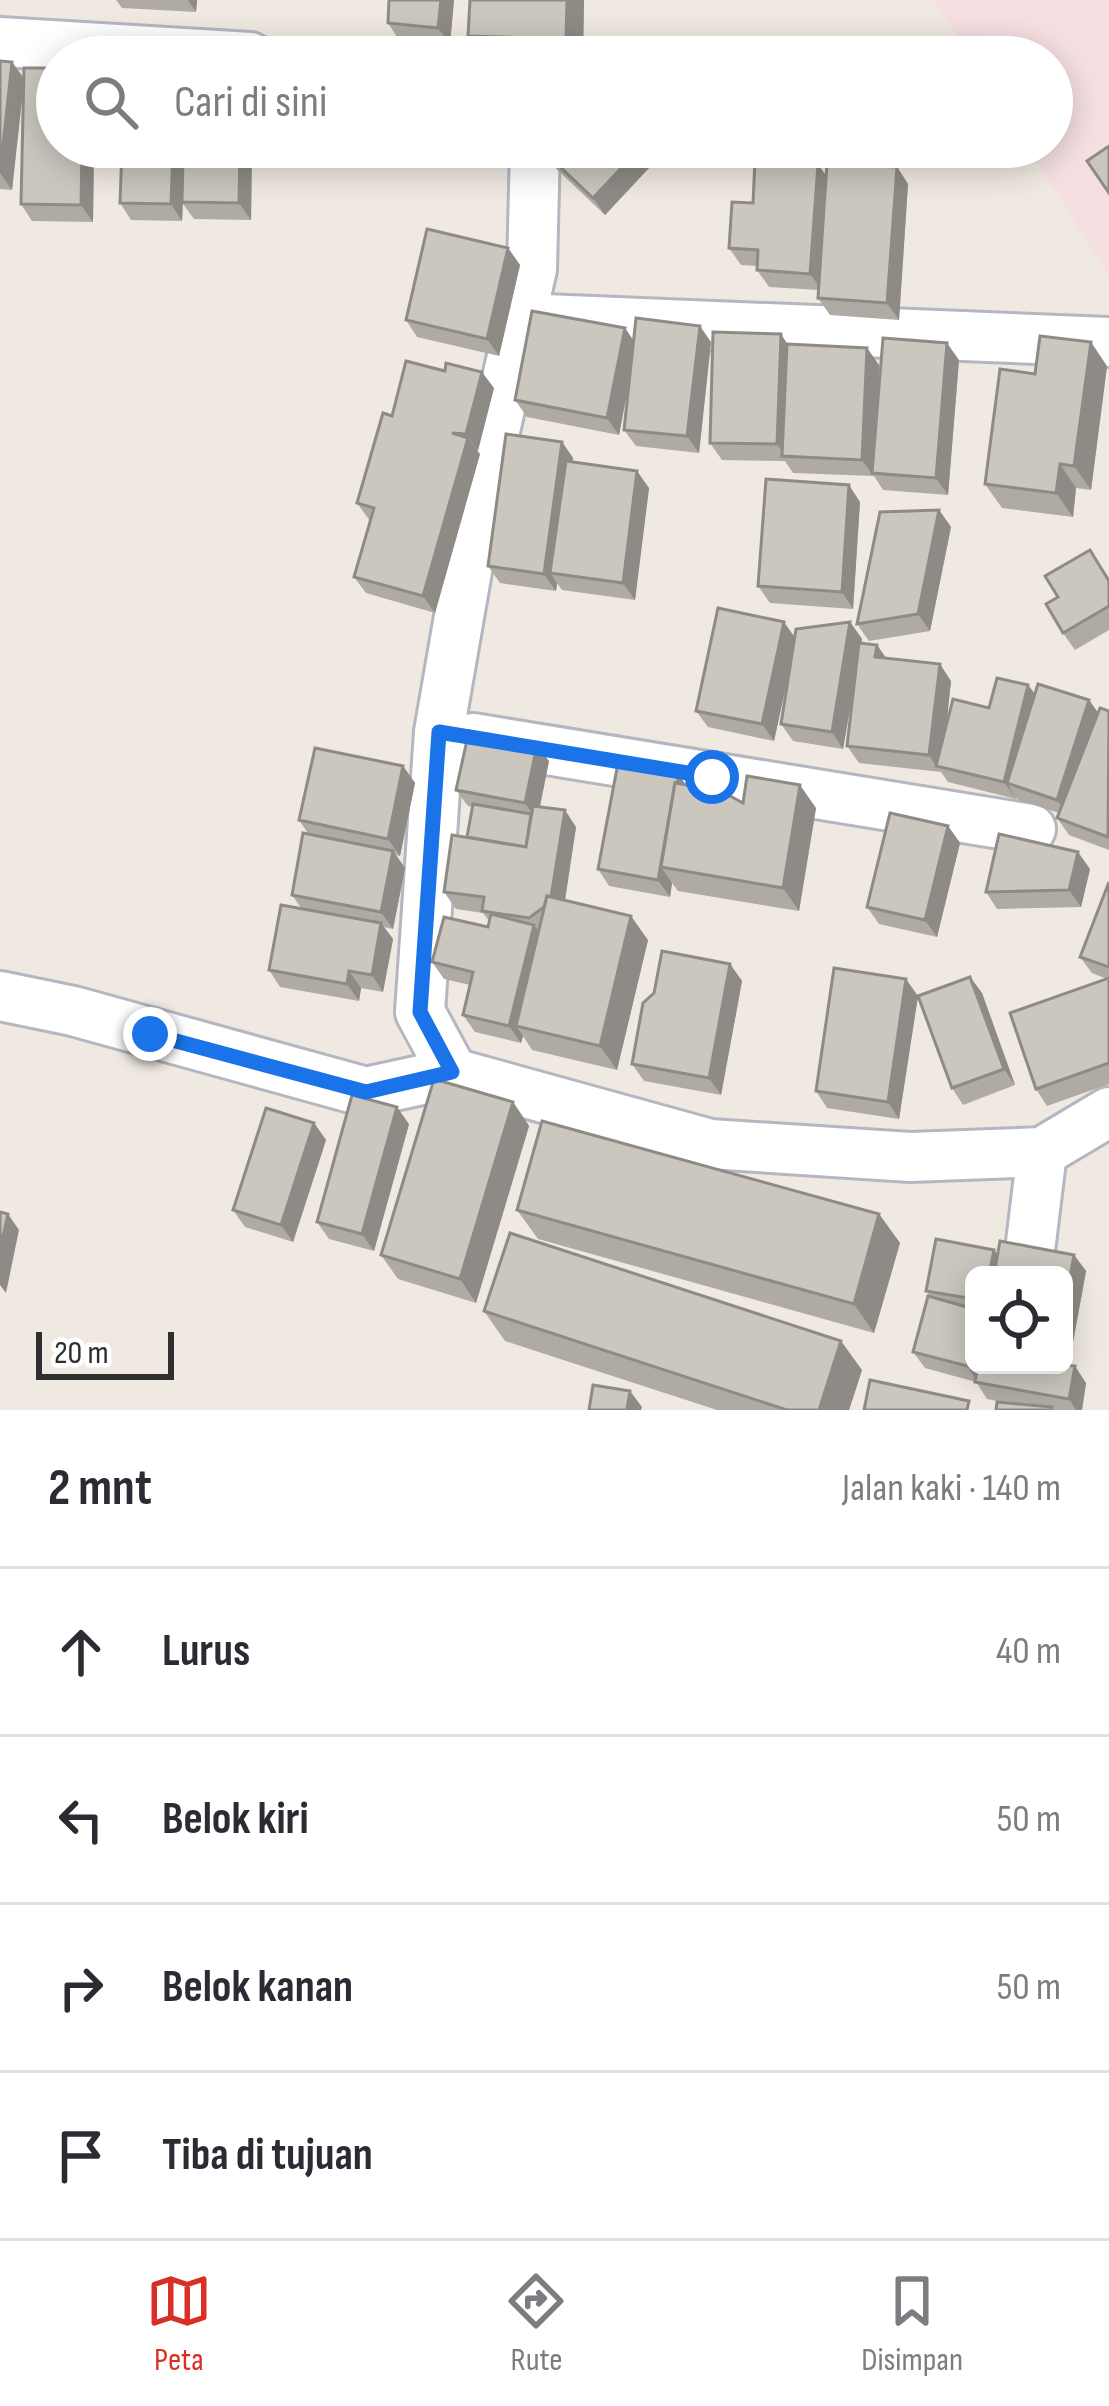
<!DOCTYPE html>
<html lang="id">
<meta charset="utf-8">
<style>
:root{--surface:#fff;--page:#f2f2f3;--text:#2b2b33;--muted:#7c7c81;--line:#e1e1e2;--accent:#d93025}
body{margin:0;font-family:"Sofia Sans Condensed",sans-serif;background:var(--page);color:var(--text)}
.controls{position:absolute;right:36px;bottom:36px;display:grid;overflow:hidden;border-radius:18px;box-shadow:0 6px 30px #0003}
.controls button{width:108px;height:108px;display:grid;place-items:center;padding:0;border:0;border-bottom:3px solid var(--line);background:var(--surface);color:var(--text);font:60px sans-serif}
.scale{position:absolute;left:36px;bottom:30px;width:138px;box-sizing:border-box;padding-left:12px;border:6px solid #2e2e2e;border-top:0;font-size:33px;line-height:42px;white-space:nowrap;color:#2e2e2e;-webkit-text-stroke:9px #fff;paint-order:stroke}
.stop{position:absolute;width:36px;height:36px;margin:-27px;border:9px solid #1a73e8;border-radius:50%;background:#fff}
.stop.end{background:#1a73e8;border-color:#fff;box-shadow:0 3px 12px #0008}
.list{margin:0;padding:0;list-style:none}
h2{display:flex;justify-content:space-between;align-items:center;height:156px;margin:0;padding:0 48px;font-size:51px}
h2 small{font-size:39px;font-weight:400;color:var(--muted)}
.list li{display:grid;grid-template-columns:78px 1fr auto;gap:36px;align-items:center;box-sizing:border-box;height:168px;padding:0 48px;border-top:3px solid var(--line)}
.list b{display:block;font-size:45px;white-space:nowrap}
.list em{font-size:39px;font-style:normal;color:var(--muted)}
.icon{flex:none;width:66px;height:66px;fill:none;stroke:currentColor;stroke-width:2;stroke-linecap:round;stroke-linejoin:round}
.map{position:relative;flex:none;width:1109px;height:1410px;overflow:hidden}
.search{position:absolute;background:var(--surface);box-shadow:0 6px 30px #0003;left:36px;right:36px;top:36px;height:132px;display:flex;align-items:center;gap:30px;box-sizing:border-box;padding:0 42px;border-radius:66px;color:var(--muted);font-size:45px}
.sheet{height:828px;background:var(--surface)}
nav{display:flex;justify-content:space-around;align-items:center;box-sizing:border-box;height:168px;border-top:3px solid var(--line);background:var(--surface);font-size:33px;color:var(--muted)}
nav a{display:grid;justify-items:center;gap:6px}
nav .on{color:var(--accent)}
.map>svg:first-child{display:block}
.medical{fill:#f5dfe0}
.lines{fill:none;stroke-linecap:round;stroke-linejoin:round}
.street-casing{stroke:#b4b7c1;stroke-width:54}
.street{stroke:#fff;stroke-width:48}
.wall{fill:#afaba4;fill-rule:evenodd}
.shaded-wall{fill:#8e8b86}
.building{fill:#cbc7bf;stroke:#8e8b86;stroke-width:3}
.route{stroke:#1a73e8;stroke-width:15}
</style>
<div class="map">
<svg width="1109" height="1410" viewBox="0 0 1109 1410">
<rect width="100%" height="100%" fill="#efe9e1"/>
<polygon class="medical" points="934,0 1109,0 1109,276 1027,147 1052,147 1052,57 970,57"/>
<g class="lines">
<defs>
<g id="street">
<polyline points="0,42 250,57"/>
<polyline points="535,147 532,269 480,496 439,732 420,1012 453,1073 710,1144 910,1157 1042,1152 1109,1112"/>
<polyline points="520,318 1109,342"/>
<polyline points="473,738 1031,829"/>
<polyline points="0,996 73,1011 366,1092 453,1073"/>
<polyline points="1027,1275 1042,1152"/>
</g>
</defs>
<use href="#street" class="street-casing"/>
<use href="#street" class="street"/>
</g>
<g class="wall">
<polygon points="116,0 197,0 196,12 122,8"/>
<polygon points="454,0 450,44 399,40 388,23"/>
<polygon points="584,0 583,57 483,57 468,36"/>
<polygon points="0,61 12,62 24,78 24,68 57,68 57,147 94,147 93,222 32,221 21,204 24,83 12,190 0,189"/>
<polygon points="122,147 185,147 185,158 204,158 204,147 252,147 251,220 194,219 183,204 182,221 131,220 120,203"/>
<polygon points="537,147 657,147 662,154 605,215 543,156"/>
<polygon points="818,164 826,176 897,167 908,184 899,320 830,315 818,298 819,290 769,287 757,270 757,266 741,265 729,248 753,203"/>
<polygon points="508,248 520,265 499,356 417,337 406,320"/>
<polygon points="625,328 634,341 711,342 699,453 636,446 624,430 629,383 619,435 527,417 515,400"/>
<polygon points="788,344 867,348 879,365 877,416 959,360 948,495 883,490 874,476 793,473 785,461 722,460 710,443"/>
<polygon points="1107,366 1091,490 1076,488 1073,517 1002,508 985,484 1035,374"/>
<polygon points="494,388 477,451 480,454 435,613 366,593 354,577 370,521 357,503 392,416"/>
<polygon points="562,442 573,458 573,462 649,488 635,600 562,590 557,583 556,591 500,583 488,566"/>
<polygon points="860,502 853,609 770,603 758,586"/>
<polygon points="939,510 951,527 930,631 869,641 857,624"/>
<polygon points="1090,550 1109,578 1109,630 1075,650 1063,633"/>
<polygon points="850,622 862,639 861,643 877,645 886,659 951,681 946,725 989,708 1028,685 1035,694 1089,700 1098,713 1109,711 1109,850 1069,835 1057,818 1059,813 1018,800 1017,798 1016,799 948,782 941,772 859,763 847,746 855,681 843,749 793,741 781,724 791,663 774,741 708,727 696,711 795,638"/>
<polygon points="549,761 540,807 576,827 565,901 648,940 617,1070 532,1050 523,1036 521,1043 475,1032 463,1015 470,985 444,979 432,962 488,927 489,921 483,913 456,909 444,892 467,837 473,807 468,806 456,790"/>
<polygon points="403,766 415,783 400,856 396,855 405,868 393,929 384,927 393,939 383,992 361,988 359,1001 280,987 269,970 301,908 292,895 309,835 299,820"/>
<polygon points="686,785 743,803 816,808 799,911 678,891 672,883 670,897 609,886 598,869"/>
<polygon points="948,826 960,843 937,937 879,924 867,907"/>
<polygon points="1090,869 1081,907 997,909 986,892"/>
<polygon points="1109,882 1109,1084 1047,1106 1036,1089 1107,979 1092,973 1080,957"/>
<polygon points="730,964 742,981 721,1095 644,1081 632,1064 654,993"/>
<polygon points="970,977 982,993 1015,1085 963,1105 952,1088"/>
<polygon points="918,996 899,1119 827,1108 816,1091"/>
<polygon points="513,1102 529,1126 476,1303 398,1279 381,1255"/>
<polygon points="314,1123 326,1140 293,1242 245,1227 233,1210"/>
<polygon points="409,1124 374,1251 329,1239 317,1222"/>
<polygon points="517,1210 879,1214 900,1243 874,1333 538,1239"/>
<path d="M994,1250L998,1255H1074L1086,1271L1069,1365L1086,1383L1082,1410H996L1008,1403L987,1399L976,1382L925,1368L913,1352L931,1297L926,1291ZM974,1275L1064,1365H974Z"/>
<polygon points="484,1311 862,1370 849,1410 717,1410 505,1341"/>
</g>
<g class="shaded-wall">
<polygon points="188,0 197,0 196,12"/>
<polygon points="441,0 454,0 450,44 438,28"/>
<polygon points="567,0 584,0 583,57 579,57 566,39"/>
<polygon points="12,62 24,79 12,190 0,173"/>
<polygon points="82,147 94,147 93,222 81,205"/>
<polygon points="173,147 185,147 182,221 171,204"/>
<polygon points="240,147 252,147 251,220 239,203"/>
<polygon points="641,147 657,147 662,154 605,215 593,198"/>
<polygon points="818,164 829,180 822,290 810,274"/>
<polygon points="897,167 908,184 899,320 887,303"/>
<polygon points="508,248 520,265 499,356 487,339"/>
<polygon points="700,326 711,342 699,453 687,436"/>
<polygon points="625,328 636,345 619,435 607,418"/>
<polygon points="781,334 792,351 785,456 777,444"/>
<polygon points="1091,342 1107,366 1091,490 1074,466"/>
<polygon points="947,343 959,360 948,495 936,478"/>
<polygon points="867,348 879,365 874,473 872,473 874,477 862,460"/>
<polygon points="482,372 494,388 478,451 466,434"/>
<polygon points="468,438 480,454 435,613 423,596"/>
<polygon points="562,442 573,458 558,574 550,573 557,583 556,591 544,574"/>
<polygon points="1060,464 1076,488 1073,517 1056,493"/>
<polygon points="637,471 649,488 635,600 623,583"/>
<polygon points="849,485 860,502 853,609 842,592"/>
<polygon points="939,510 951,527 930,631 918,614"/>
<polygon points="784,622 796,639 774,741 762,724"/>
<polygon points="850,622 862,639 843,749 832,732"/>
<polygon points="877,645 889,662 875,657"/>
<polygon points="940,664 951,681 942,767 936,766 929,755"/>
<polygon points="1028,685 1040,701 1007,783 1016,799 1004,782"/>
<polygon points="1089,700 1101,717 1069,816 1057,800"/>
<polygon points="537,745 549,761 537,820 525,803"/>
<polygon points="403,766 415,783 400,856 388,839"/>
<polygon points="679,775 691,792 661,867 672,883 670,897 658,880"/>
<polygon points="800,785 816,808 799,911 783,888"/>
<polygon points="565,810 576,827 562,919 550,903"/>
<polygon points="948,826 960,843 937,937 925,920"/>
<polygon points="393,851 405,868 393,929 381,912"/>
<polygon points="1078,852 1090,869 1081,907 1069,890"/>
<polygon points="631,916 648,940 617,1070 600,1046"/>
<polygon points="381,923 393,939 383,992 372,975"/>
<polygon points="534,925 546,942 516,1026 523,1036 521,1043 509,1026"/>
<polygon points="730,964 742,981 721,1095 709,1078"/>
<polygon points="349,971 361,988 359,1001 347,984"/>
<polygon points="970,977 982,993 1015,1085 1004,1069"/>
<polygon points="906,979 918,996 899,1119 888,1102"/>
<polygon points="513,1102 529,1126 476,1303 460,1279"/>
<polygon points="397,1107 409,1124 374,1251 362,1234"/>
<polygon points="314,1123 326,1140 293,1242 281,1225"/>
<polygon points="8,1214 19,1230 6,1293 0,1285 0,1250"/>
<polygon points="879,1214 900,1243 874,1333 854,1304"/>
<polygon points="994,1250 1006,1266 1004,1275 989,1275"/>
<polygon points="1074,1255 1086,1271 1066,1380 1064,1365 1064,1310"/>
<polygon points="974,1340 974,1365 983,1365 978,1382 967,1366"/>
<polygon points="841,1341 862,1370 849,1410 819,1410"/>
<polygon points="1075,1366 1086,1383 1082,1410 1076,1410 1069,1399"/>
<polygon points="630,1391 642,1407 641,1410 628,1410"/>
</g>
<g class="building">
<polygon points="389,0 441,0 438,28 388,23"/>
<polygon points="470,0 567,0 566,39 468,36"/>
<polygon points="0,61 12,62 0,173"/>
<polygon points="24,68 57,68 57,147 82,147 81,205 21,204"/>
<polygon points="1109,146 1109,193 1087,161"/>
<polygon points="122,147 173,147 171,204 120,203"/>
<polygon points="204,147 240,147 239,203 182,202 183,158 204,158"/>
<polygon points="539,147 641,147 593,198"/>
<polygon points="755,160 818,164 810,274 757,270 758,250 729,248 732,202 753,203"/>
<polygon points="827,163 897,167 887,303 818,298"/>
<polygon points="427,229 508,248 487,339 406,320"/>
<polygon points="532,311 625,328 607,418 515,400"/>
<polygon points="636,318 700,326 687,436 624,430"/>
<polygon points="713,332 781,334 777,444 710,443"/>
<polygon points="1040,336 1091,342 1074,466 1060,464 1056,493 985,484 1000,369 1035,374"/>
<polygon points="883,338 947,343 936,478 872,473"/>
<polygon points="787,344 867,348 862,460 782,456"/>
<polygon points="406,361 445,371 446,363 482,372 466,434 452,433 468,438 423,596 354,577 374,508 357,503 383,413 392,416"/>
<polygon points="506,434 562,442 544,574 488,566"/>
<polygon points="566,461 637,471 623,583 550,573"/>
<polygon points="766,479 849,485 842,592 758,586"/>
<polygon points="939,510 918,614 857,624 880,512"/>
<polygon points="1090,550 1109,581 1109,606 1063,633 1046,604 1058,597 1045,576"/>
<polygon points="718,608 784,622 762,724 696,711"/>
<polygon points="850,622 832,732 781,724 796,629"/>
<polygon points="859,643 877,645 875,657 940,664 929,755 847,746"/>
<polygon points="997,678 1028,685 1004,782 936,766 953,699 989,708"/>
<polygon points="1038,684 1089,700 1057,800 1007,783"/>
<polygon points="1100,708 1109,711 1108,837 1057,818"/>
<polygon points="469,731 537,745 525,803 456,790"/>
<polygon points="315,748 403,766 388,839 299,820"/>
<polygon points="618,763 679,775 677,783 675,783 658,880 598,869"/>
<polygon points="747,776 800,785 783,888 661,867 675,783 721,791 743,803"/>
<polygon points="473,804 531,814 526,847 467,837"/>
<polygon points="533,806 565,810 551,897 547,896 544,907 529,918 482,911 484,897 444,892 452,835 526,847"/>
<polygon points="890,813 948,826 925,920 867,907"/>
<polygon points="303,833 393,851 381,912 292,895"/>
<polygon points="999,834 1078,852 1069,890 986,892"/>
<polygon points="1109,882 1109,967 1080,957"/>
<polygon points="547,896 631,916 600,1046 516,1026"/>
<polygon points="281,905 381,923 372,975 349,971 347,984 269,970"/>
<polygon points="491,914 534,925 509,1026 463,1015 473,972 432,962 444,917 488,927"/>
<polygon points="662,951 730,964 709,1078 632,1064 643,1003 654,993"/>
<polygon points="834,968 906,979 888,1102 816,1091"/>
<polygon points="970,977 1004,1069 952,1088 918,996"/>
<polygon points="1109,978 1109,1063 1036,1089 1010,1013"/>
<polygon points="434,1079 513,1102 460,1279 381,1255"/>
<polygon points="352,1095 397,1107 362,1234 317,1222"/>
<polygon points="266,1108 314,1123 281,1225 233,1210"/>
<polygon points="542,1121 879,1214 854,1304 517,1210"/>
<polygon points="0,1212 8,1214 0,1250"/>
<polygon points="510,1233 841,1341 819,1410 787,1410 484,1311"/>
<polygon points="936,1239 994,1250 989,1275 974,1275 974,1299 926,1291"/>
<polygon points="1000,1241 1074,1255 1064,1310 1064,1275 994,1275"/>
<polygon points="928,1296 974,1309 974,1340 967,1366 913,1352"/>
<polygon points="978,1365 1064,1365 1075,1366 1069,1399 975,1382"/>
<polygon points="870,1380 969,1401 967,1410 864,1410"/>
<polygon points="593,1385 630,1391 627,1409 632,1410 589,1410"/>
<polygon points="997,1402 1052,1407 1051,1410 996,1410"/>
</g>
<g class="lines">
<polyline class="route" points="150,1034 366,1092 452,1072 420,1012 439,732 712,777"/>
</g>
</svg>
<div class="controls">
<button><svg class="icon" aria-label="locate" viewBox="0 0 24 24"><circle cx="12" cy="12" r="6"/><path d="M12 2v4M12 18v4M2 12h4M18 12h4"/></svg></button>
</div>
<div class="scale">20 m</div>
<div class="stop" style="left:712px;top:777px"></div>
<div class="stop end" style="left:150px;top:1034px"></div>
<div class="search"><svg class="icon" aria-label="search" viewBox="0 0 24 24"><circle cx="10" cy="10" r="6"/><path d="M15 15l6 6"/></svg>Cari di sini</div>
</div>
<section class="sheet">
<h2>2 mnt<small>Jalan kaki · 140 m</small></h2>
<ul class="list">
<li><svg class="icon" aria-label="ahead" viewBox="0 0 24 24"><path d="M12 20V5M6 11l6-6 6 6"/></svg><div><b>Lurus</b></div><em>40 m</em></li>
<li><svg class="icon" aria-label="left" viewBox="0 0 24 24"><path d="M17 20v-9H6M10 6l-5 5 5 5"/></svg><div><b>Belok kiri</b></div><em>50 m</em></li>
<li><svg class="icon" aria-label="right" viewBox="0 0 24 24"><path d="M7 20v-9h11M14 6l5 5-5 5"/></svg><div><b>Belok kanan</b></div><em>50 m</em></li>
<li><svg class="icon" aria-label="arrive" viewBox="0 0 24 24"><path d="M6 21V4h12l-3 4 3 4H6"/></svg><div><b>Tiba di tujuan</b></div></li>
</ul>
</section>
<nav>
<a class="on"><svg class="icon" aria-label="map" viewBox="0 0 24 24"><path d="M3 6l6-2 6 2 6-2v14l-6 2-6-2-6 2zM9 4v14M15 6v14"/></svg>Peta</a>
<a><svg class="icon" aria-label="directions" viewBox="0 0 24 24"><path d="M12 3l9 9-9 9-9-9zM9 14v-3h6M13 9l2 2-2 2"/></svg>Rute</a>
<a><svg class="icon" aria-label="saved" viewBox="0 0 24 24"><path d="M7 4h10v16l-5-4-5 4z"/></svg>Disimpan</a>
</nav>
